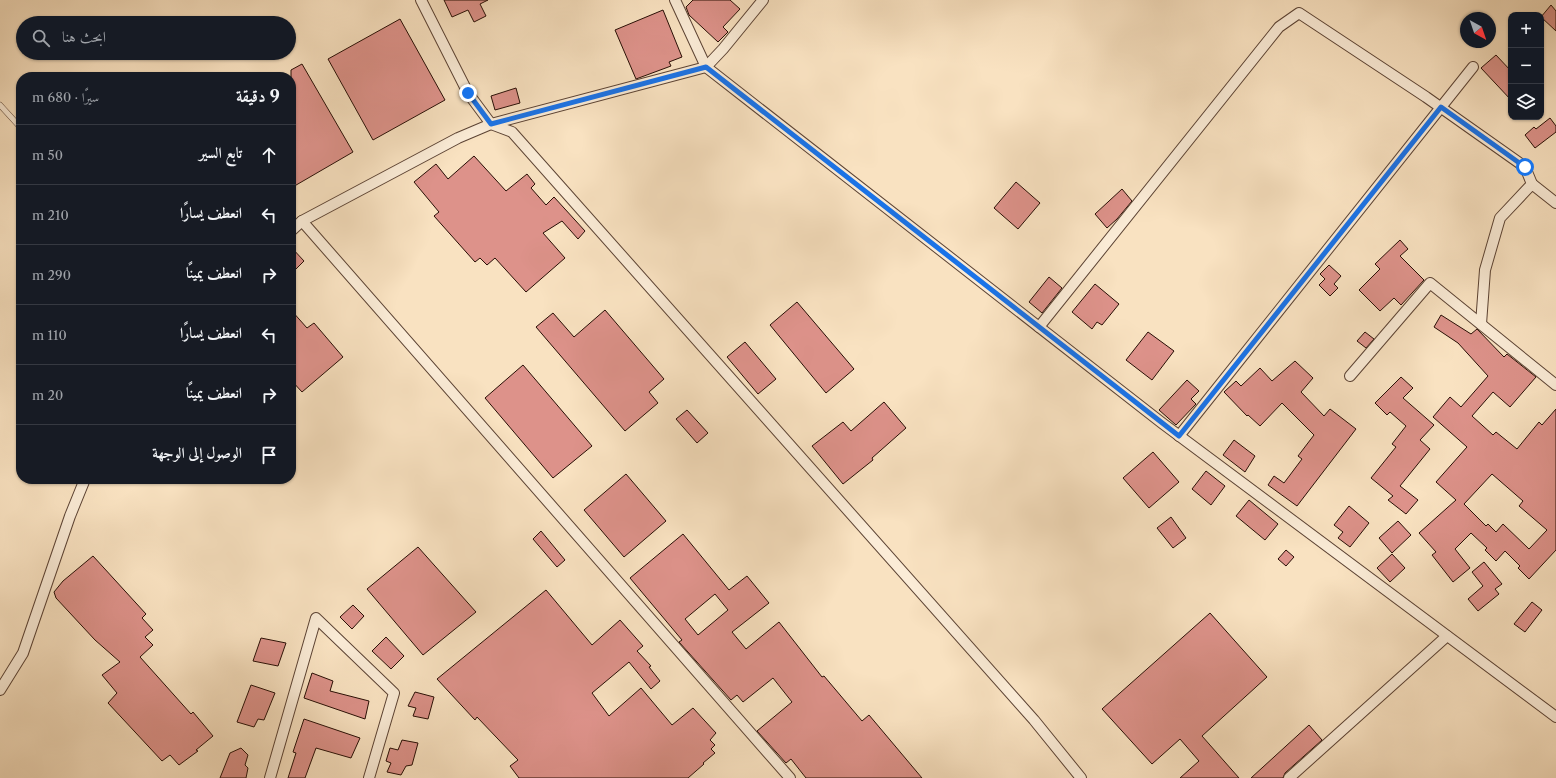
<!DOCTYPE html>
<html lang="ar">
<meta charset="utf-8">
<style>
:root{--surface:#171b24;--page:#20242c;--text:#f1f3f6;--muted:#9ea1a6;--line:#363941}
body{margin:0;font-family:"Libre Caslon Text",Amiri,serif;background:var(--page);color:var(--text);direction:rtl}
.controls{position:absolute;right:12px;top:12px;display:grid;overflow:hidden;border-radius:8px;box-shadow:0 1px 3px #0004}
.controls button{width:36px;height:36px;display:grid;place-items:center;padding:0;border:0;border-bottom:1px solid var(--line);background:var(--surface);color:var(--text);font:20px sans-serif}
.compass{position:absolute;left:1460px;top:12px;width:36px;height:36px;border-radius:50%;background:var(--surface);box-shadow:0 1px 3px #0004;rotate:140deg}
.stop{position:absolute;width:12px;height:12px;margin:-9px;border:3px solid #1a73e8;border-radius:50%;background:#fff}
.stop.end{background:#1a73e8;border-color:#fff;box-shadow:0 1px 4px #0008}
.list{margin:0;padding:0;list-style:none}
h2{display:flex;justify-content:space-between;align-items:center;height:52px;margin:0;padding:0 16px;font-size:17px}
h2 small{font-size:13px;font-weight:400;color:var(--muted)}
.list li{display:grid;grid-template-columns:26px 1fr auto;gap:12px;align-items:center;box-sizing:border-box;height:60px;padding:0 16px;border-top:1px solid var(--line)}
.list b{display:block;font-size:15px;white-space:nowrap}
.list em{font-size:13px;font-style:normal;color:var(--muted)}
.icon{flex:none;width:22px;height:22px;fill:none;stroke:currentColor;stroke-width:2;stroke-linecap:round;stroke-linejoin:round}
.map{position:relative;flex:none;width:1556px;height:778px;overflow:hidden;direction:ltr}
.search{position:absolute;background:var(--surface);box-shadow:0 1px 3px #0004;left:16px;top:16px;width:280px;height:44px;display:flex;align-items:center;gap:10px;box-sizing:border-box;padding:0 14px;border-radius:22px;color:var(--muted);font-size:15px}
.panel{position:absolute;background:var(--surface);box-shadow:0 1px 3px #0004;left:16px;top:72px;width:280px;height:412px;border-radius:16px;direction:rtl}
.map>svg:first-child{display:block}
.building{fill:#dd928a;stroke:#280e05;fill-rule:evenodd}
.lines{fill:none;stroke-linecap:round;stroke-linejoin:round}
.service-casing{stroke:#5c4334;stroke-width:6}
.minor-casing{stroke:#5c4334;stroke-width:12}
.service{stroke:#fbecd7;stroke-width:5}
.minor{stroke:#fbecd7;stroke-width:10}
.route{stroke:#1a73e8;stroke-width:5}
</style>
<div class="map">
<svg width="1556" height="778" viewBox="0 0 1556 778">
<rect width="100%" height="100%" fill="#f9e2c1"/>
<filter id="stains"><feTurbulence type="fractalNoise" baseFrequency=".005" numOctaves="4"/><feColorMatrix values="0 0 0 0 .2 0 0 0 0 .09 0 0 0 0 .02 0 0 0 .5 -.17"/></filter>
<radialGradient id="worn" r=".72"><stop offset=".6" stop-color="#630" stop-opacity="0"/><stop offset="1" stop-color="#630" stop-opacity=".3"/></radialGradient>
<g class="building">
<polygon points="444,0 488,0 480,4 486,16 474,22 468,10 452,17"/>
<polygon points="693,0 730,0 740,9 723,27 728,32 718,42 689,15 686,7"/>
<polygon points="1551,5 1556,11 1556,31 1541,17"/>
<polygon points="663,10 682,57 669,62 671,66 636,79 615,30"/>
<polygon points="400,19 445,100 373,140 328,59"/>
<polygon points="1496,55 1511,71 1511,100 1481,68"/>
<polygon points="302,64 353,152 291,188 291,70"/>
<polygon points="516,88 520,103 495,110 491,96"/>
<polygon points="1550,118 1556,126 1556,132 1535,148 1525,135 1534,127 1536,129"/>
<polygon points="474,156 506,191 527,174 535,184 531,188 546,205 554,197 585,231 578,239 562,221 543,233 565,258 526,292 495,258 487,265 480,258 475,262 434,216 439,212 414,182 436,164 448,179"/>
<polygon points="1016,182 1040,203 1018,229 994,208"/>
<polygon points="1122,189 1132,201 1117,219 1107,228 1095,214"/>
<polygon points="1400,240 1408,249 1400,256 1424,280 1401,305 1394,298 1380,311 1359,290 1380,269 1375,264"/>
<polygon points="291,247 304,261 291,274"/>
<polygon points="1329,265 1341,276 1334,284 1338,288 1330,296 1319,285 1325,279 1320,274"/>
<polygon points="1049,277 1062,288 1042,313 1029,302"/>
<polygon points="1095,284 1119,304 1102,325 1097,322 1092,329 1072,312"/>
<polygon points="797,302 854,369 826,393 770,325"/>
<polygon points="291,310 307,328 314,323 343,357 302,392 291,380"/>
<polygon points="605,310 664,379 649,392 658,403 625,431 536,327 553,313 574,337"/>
<path d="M1441,315L1471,334L1477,329L1504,357L1507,354L1536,377L1510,407L1493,392L1472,416L1493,435L1496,432L1517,449L1539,422L1542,425L1556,409V550L1529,579L1518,568L1520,566L1505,551L1496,561L1485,550L1487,548L1471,533L1455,549L1470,568L1453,582L1432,555L1436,552L1419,533L1456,500L1436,482L1467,447L1433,417L1450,397L1461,407L1488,376L1458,343L1434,327ZM1492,474L1523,501L1519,506L1547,530L1529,549L1503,524L1496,532L1488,524L1486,526L1464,504Z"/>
<polygon points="1148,332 1174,351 1152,380 1126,360"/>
<polygon points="1365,332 1374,339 1366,348 1357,341"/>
<polygon points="745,342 776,379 758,394 727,357"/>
<polygon points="1295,361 1313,378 1301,392 1324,416 1330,409 1356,429 1297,506 1268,485 1274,476 1284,483 1302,459 1298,456 1314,435 1282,403 1260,426 1248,415 1247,416 1224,392 1236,381 1241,386 1260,368 1272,381"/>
<polygon points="523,365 592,446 553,478 485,398"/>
<polygon points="1401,377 1413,388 1403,398 1434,425 1420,440 1430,449 1400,486 1418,500 1406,514 1388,500 1393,496 1371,478 1396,447 1392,444 1406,426 1390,412 1387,415 1375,403"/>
<polygon points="1187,380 1199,391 1191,399 1196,404 1176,425 1159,410"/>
<polygon points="884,402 906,428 872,458 873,460 843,484 812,446 843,422 851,431"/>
<polygon points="687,410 708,433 697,443 676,419"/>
<polygon points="1234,440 1255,456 1245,472 1223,455"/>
<polygon points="1153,452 1179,482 1149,508 1123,478"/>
<polygon points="1206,471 1225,486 1211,505 1192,489"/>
<polygon points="626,474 666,521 624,557 584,510"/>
<polygon points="1249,500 1278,524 1265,540 1236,516"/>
<polygon points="1349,506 1369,523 1350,547 1338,538 1343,532 1334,525"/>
<polygon points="1171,517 1186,538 1173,548 1157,528"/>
<polygon points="1398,521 1411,535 1392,553 1379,538"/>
<polygon points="541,531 565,560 557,567 533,539"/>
<path d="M683,534L729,590L747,576L769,603L732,632L746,649L779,622L822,677L824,676L862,721L869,715L922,778H806L791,759L786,763L757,731L792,702L773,678L743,702L737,695L731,700L679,642L682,640L630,578ZM715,594L728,610L698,635L685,619Z"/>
<polygon points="418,547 476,612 423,655 367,589"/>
<polygon points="1286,550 1294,557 1286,566 1278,559"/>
<polygon points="1392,554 1405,568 1390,582 1377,568"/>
<polygon points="93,556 146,614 142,618 153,630 145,637 153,645 140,657 191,714 193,712 213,736 196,750 198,751 179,765 170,755 162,761 108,703 117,693 102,675 120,662 95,640 56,598 54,592 63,581"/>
<polygon points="1484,562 1502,584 1495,589 1499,594 1478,611 1468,599 1483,586 1472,572"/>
<polygon points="546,590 592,645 620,620 643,646 637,651 651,666 649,667 660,681 651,689 629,662 592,693 609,716 641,688 672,725 693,708 716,733 710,740 715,745 711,749 715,753 703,763 704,764 688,778 519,778 510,766 518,760 477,717 475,720 437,679"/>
<polygon points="1532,602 1542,610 1525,632 1514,624"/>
<polygon points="353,605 364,616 352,629 340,617"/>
<polygon points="1210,613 1267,677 1202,736 1239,778 1180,778 1199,761 1180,739 1152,764 1102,709"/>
<polygon points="386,637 404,656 391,669 372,651"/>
<polygon points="261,638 286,643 278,666 253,661"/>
<polygon points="312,673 333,681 330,691 369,701 365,719 304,698"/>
<polygon points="251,685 275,693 264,720 258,719 254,727 237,722"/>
<polygon points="415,692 434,697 428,719 413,716 416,708 408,706"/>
<polygon points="304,719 360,738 351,758 316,748 305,778 288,778 296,753 293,752"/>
<polygon points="1309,725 1322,740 1285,773 1283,778 1251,778"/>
<polygon points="402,740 418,743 412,765 406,766 401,775 387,772 391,763 386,761 390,748 398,750"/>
<polygon points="241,748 248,755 245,765 248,768 246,778 220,778 230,753"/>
</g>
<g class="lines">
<defs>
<polyline id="service" points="0,105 21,128"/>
<g id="minor">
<polyline points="421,0 468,93 491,124 512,132 1034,720 1081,778"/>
<polyline points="675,0 706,67 1162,423 1556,717"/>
<polyline points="302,221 790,778"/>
<polyline points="291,231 302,221 458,138 491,124 706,67 723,49 763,0"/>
<polyline points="1481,324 1485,270 1500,218 1532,184 1556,203"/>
<polyline points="1039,327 1279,27 1299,13 1426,97 1525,167 1532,184"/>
<polyline points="1350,376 1430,283 1556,385"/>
<polyline points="1179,436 1473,67"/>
<polyline points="0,690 23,653 70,516 85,479"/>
<polyline points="270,778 316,618 394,693 369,778"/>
<polyline points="1289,778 1447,636"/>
</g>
</defs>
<use href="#service" class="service-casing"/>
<use href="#minor" class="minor-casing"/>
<use href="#service" class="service"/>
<use href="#minor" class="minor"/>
</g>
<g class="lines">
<polyline class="route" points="468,93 491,124 706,67 1179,436 1441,107 1525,167"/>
</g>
<rect width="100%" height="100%" filter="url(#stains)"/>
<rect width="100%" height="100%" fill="url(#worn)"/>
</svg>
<div class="controls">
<button>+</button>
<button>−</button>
<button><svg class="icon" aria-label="layers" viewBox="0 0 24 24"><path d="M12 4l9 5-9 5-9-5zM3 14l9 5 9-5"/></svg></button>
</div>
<svg class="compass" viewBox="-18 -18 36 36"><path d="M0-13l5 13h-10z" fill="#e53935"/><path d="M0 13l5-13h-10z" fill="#9ea1a6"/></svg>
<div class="stop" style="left:1525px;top:167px"></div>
<div class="stop end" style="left:468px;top:93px"></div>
<div class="search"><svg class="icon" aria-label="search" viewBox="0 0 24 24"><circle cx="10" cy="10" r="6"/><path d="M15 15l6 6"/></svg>ابحث هنا</div>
<section class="panel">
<h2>9 دقيقة<small>سيرًا · 680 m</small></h2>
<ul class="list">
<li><svg class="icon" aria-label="ahead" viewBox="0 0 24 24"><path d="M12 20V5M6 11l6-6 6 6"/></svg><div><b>تابع السير</b></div><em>50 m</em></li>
<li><svg class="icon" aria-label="left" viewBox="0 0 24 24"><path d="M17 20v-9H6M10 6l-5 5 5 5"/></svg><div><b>انعطف يسارًا</b></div><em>210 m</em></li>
<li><svg class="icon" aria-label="right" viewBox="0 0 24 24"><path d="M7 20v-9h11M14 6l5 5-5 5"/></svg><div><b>انعطف يمينًا</b></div><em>290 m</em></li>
<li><svg class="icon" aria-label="left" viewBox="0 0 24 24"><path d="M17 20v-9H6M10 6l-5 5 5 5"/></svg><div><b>انعطف يسارًا</b></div><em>110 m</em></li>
<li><svg class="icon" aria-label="right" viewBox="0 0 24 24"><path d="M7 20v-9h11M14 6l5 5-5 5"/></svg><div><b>انعطف يمينًا</b></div><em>20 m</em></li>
<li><svg class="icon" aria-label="arrive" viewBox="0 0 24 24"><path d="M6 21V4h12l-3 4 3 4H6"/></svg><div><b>الوصول إلى الوجهة</b></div></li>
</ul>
</section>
</div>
